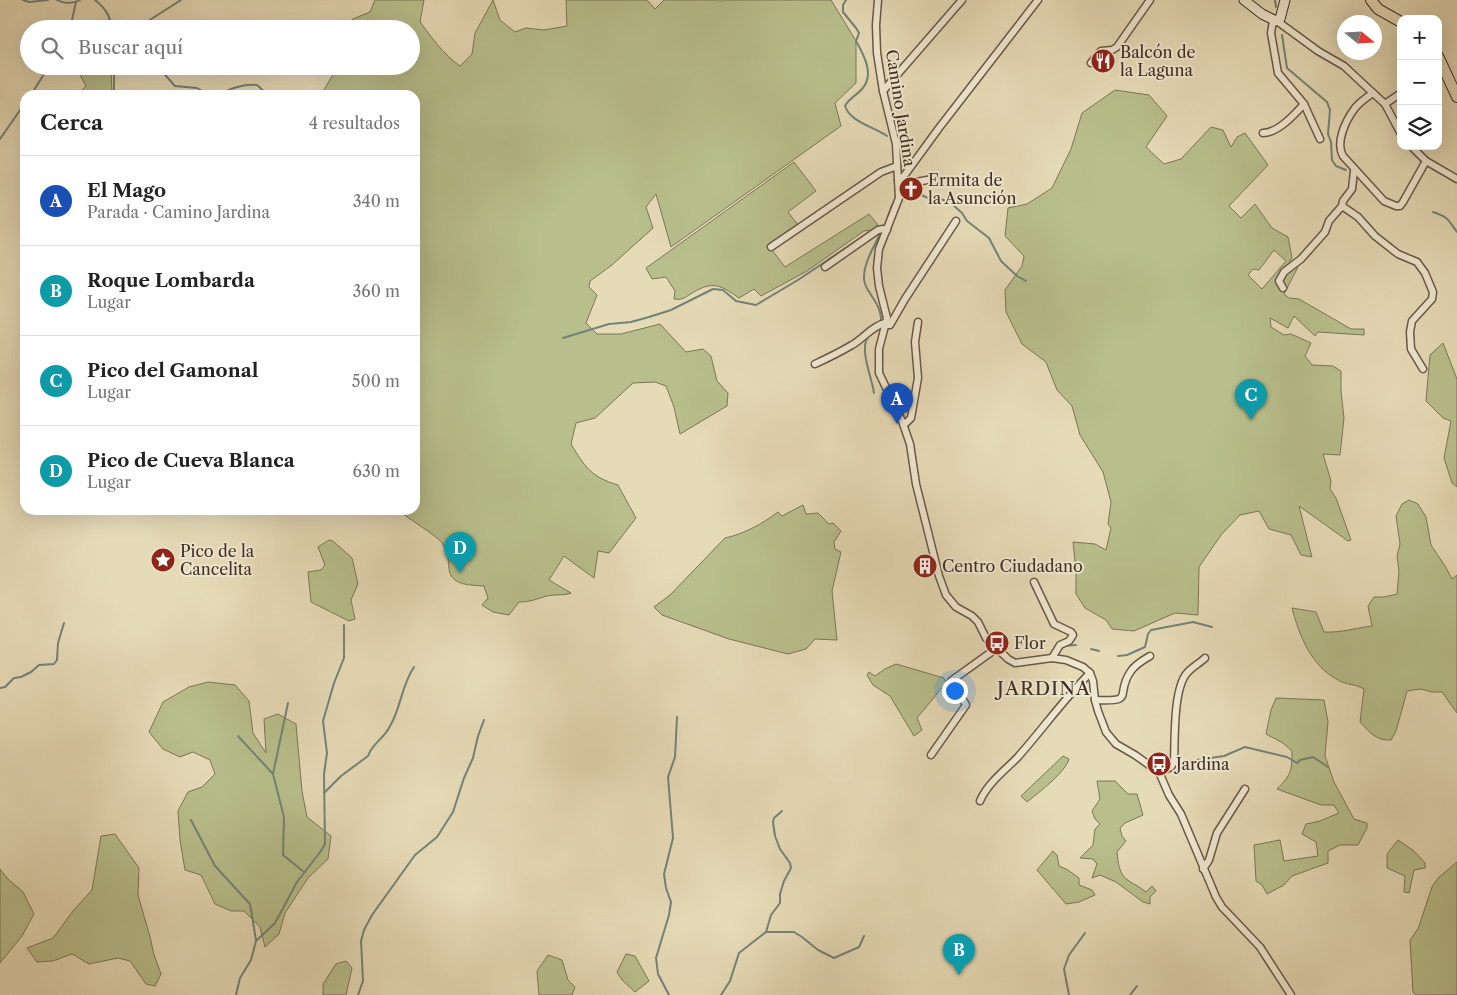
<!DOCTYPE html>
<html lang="es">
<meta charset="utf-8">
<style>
:root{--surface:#fff;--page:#f2f2f2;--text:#222;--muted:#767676;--line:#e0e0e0;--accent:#8f2418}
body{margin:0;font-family:"Libre Caslon Text",serif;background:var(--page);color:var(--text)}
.controls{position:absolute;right:15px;top:15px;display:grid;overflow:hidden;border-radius:10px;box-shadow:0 5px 20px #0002}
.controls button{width:45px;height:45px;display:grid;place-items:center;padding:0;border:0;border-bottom:1px solid var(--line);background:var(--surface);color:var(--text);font:25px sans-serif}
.compass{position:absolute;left:1337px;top:15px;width:45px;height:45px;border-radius:50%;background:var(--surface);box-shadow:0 5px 20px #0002;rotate:108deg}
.you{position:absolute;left:954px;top:690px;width:18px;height:18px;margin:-12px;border:4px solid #fff;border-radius:50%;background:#1a73e8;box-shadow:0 0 0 8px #1a73e833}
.badge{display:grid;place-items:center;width:32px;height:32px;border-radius:50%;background:var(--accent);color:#fff;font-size:16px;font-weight:700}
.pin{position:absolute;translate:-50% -41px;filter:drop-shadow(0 1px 2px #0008)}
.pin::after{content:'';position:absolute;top:26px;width:18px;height:15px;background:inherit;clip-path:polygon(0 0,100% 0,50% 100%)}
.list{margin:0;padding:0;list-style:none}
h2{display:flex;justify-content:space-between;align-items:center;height:65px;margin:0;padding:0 20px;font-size:21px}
h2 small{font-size:16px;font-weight:400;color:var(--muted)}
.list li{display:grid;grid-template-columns:32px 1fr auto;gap:15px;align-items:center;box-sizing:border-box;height:90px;padding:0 20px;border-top:1px solid var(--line)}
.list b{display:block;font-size:19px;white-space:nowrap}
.list p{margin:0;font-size:16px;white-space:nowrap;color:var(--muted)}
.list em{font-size:16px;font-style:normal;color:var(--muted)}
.icon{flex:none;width:28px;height:28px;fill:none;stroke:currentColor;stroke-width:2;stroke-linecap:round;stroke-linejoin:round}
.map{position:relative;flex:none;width:1457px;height:995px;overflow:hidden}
.search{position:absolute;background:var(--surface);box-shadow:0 5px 20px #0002;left:20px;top:20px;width:400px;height:55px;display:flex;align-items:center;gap:12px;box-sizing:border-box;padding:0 18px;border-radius:28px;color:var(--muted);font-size:19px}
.panel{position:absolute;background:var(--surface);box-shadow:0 5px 20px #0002;left:20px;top:90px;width:400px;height:425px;border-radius:15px}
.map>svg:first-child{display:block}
.green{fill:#b8bf8c;stroke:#7c7659;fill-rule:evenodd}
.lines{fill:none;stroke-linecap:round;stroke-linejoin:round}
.stream{stroke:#748378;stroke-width:2}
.street-casing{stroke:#6a594a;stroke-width:9}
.secondary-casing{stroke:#402e26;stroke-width:11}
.primary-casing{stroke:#402e26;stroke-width:12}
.street{stroke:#efe8d0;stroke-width:6}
.secondary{stroke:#efe8d0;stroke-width:9}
.primary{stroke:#e6dbb7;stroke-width:10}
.labels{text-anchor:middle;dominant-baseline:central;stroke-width:4;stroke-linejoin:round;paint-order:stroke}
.poi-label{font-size:16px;fill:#402e26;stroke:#efe8d0;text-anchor:start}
.street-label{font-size:16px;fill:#402e26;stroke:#efe8d0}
.quarter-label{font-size:19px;letter-spacing:1px;fill:#402e26;stroke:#efe8d0}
</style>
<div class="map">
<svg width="1457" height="995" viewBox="0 0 1457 995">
<rect width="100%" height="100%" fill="#e6dbb7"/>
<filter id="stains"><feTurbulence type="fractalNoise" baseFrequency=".004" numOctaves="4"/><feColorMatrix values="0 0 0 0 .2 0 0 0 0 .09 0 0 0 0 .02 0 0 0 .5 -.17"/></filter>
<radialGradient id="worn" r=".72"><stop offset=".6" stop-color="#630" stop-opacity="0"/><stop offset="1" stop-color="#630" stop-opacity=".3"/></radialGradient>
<g class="green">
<path d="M375,0H424L420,22C432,38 444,55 460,66L472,54L475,33L493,0L500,20L515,32L526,28L544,30L567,26L566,0H647L655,9L664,0H718L720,2L722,0H831L856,41V83L835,103L841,126L671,247L656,194L646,207L653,228L612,265L590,281L589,287L597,295L586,323L597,334H621L660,324L686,352L703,349L711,356L717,381L728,393L727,406L680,434L674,407L666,386L655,382L633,383L595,418L576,423L571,444C585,467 591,477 618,485L636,518L609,553L598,551L594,578L564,556L549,580L571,593C563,596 555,594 547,596C536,599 531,602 519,602L509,615L493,612L482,605L488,598L484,586C471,585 451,586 449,569C448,559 448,551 442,543C436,535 407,518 398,510H415V95H321L338,66H411V29H341L353,19L370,12Z"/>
<polygon points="84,66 111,66 112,95 77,95 86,86 80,75"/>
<path d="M1115,90L1149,95L1167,116L1146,147L1164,164L1181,159L1211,127L1223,130L1231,147L1237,137L1245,133L1268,165L1229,206L1241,218L1255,204L1272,228L1288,237L1292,258L1289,263L1298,267L1284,294L1289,298L1299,299L1351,329H1364V335L1318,332L1315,336L1294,316L1288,328L1270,318L1271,327L1284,335L1291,334L1311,343L1305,356L1312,365L1333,366L1341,371V391L1344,418L1340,455L1323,454L1331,481L1330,489L1336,498L1351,540L1348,541L1299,506L1312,557L1301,555L1291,535L1269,529L1259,511L1240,515L1221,535L1199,567L1198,615L1175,613L1134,631L1112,629L1106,620L1085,608L1076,594V571L1073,542L1095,544L1106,550L1111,528L1108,524L1111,502L1103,472L1080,435L1072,406L1057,390L1046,362L1022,344L1006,312L1005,290L1022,266L1024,256L1005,236L1008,208L1027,204L1052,188L1071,149L1082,113ZM1274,250L1286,261L1262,289L1248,275L1253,269L1259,270Z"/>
<path d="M794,162L816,191L788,212L799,226L769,246L785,267L869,214L878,225L872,230L864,231L807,271L761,296L754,289L739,298C718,283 711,281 689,295C683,299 681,300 674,299L675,291L666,277L652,279L646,268Z"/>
<polygon points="1443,343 1457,379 1457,487 1452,483 1444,458 1451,421 1443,418 1426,401 1430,355"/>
<path d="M1409,500L1418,504L1426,517L1431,545L1445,566L1452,579L1457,575V713L1442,692H1432L1420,689L1407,691L1396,731L1391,740C1377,741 1370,733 1360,722L1364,689C1356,684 1346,685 1338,680C1311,666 1299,635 1292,608L1316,612L1324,632C1340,633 1356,628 1372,626L1368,606L1374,597H1384L1397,594L1399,571L1397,556L1400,544L1396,516L1402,504Z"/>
<path d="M803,505L806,514L818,513L829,524L833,523L841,531L834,542L835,549L841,552L832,591L837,640L815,639L806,649L788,654L729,639L662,615L654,607L670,595L725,538C744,534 762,524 778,512L782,516Z"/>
<polygon points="329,540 333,541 352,558 358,584 351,600 355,619 349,621 311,602 308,572 321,570 325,565 318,547"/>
<polygon points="896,664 944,678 946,683 917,718 922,730 914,736 890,696 873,685 867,675 869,672 875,676 885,669"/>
<polygon points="208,682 235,685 249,701 253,733 266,753 264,719 278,714 296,724 302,791 307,817 331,836 328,859 308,878 285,913 279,934 265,947 260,927 244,911 231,911 215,904 201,875 185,870 180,840 178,811 188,792 202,787 215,774 210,760 193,752 180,757 163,749 149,732 163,702 189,687"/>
<path d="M1276,698L1324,700L1328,722L1325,756L1334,782L1354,819L1367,823V828L1358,845H1340L1328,851V863L1292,876L1284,885L1267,894L1262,885L1256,881L1254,845L1280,840L1284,861L1318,856L1316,842L1302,834L1306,824L1320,821L1339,813L1334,805H1321L1277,789C1291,775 1292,771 1292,751L1283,743L1266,734L1271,710Z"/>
<path d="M1063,756L1069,759C1065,773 1039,792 1027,802L1021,796Z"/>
<path d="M1097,781H1115L1128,794H1137L1143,815L1125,823L1120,828L1122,836L1126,841L1117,852C1118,863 1119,875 1129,881C1135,885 1140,887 1146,892L1152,886L1156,891L1150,897V904L1143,902L1116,882L1100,875L1092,878L1097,864L1093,859L1080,858L1093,845L1095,829L1100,824L1095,819L1092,811L1100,799Z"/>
<polygon points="115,834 139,868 138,895 150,937 154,955 161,974 155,986 146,984 130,961 118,958 89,964 72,954 53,961 37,962 27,948 53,938 73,911 92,890 101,836"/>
<polygon points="1398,840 1414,851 1425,863 1425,868 1414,870 1409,893 1404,892 1405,876 1387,868 1387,854"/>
<polygon points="1053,851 1057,855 1059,866 1068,870 1079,878 1079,885 1092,890 1095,895 1079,902 1066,904 1037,870"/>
<polygon points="1457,862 1457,995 1416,995 1413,992 1410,940 1418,929 1432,887 1438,878"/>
<polygon points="0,869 8,879 23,892 34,914 22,936 0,963"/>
<polygon points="626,954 635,956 649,981 635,992 622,980 617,972"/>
<polygon points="548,955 562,960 568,980 575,987 572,995 539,995 537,971"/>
<polygon points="346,961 352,968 346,995 323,995 323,984 336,964"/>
</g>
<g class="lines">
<g class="stream">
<polyline points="23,0 29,2 48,0"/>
<path d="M57,0C64,4 73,4 80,0"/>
<path d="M95,0C105,8 111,16 111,29"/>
<path d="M846,0L843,5V12L856,28L859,33L856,41C864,55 875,75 862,89C856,96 849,98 845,106C850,122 874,127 887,136"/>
<polyline points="1275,0 1276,7"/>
<polyline points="111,22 145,23 181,0"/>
<polyline points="70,29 76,2"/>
<polyline points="1282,35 1287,68 1327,102 1330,110 1328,134 1331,142 1332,160 1336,166 1346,170"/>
<polyline points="110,66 110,70 114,74 114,95"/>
<polyline points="152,66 159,68 175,86 197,88 209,95"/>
<polyline points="31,95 49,66"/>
<path d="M219,95C232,88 242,84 257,85L268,95"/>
<polyline points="0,139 25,103"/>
<polyline points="919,194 928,198 941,199 952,204 962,213 967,221 989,238 1001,261 1017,276 1026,281"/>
<path d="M1433,212C1450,218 1447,219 1457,232"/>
<polyline points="885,225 892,205"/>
<path d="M881,321C882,302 863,291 864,277C864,262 875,245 881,232"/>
<polyline points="871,334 879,328"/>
<path d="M868,337C859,349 872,378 874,393"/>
<polyline points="563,338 609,324 631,322 649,317 671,310 713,289 723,290 736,301 756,305 798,280 868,233"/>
<polyline points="1064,646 1076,645"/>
<polyline points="1091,649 1099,651"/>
<polyline points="1118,656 1127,655 1145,647 1148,634 1151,630 1193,622 1212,627"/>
<polyline points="0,688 5,687 14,678 21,677 31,672 39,665 54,664 57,660 58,643 64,623"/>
<polyline points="288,703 273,774 284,817 283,855 304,872"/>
<polyline points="238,736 273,774"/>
<polyline points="1161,763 1172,763"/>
<polyline points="1176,763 1224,756 1245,747 1287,757 1297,763 1300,760 1313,757 1328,767"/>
<path d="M324,793L341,776L368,756C372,744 383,739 389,728C401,709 401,686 414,667"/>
<polyline points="191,820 215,866 250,904 256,940"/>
<polyline points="766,932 771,915 780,903 780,894 784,881 791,868 790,863 780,849 775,836 773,822 774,818 782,811"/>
<polyline points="236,995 240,978 251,960 256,941 275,923 297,882 321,851 325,844 324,774 327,753 323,721 334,683 344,658 344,625"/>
<polyline points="358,995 363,981 361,941 364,930 372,915 415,855 437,837 453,812 464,778 473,758 478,736 484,720"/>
<polyline points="669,995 658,974 656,958 669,915 671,902 666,888 664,874 673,838 668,777 675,757 677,717"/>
<polyline points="721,995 730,981 739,953 766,932 794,932 802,937 818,950 834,958 859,947 864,936"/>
<polyline points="1069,995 1064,969 1069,955 1085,933"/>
<polyline points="1130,995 1137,986"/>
</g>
<defs>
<g id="street">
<polyline points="878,0 876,25 877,53 883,91 896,144 899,198 879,249 877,268 879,286 887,318 879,349 879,373 902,421 910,444 916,484 939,576 946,595 956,607 972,616 978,622 986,638 1008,659 1015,663 1052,658 1066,660 1083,667 1090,673 1093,681 1095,700 1098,711 1106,732 1116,744 1135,755 1159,772 1169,795 1181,814 1216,897 1222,907 1260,947 1291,995"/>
<polyline points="1273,21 1271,33 1278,73 1304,104 1320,139"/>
<polyline points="1277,21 1318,51 1344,66 1373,93 1385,104 1401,134"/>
<polyline points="1091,63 1101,51 1112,50 1117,47 1150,0"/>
<polyline points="883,91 962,0"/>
<path d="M1373,93C1367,97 1360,102 1355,108C1346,120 1335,142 1343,156L1384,201L1396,206H1400L1403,202L1426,161"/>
<polyline points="1385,104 1401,93"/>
<path d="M1263,133C1278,133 1295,114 1304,104"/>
<polyline points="1411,146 1426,161 1457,179"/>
<polyline points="1354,171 1352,189 1343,201 1342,206 1358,217 1375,236 1398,254 1417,262 1425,273 1433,292 1432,299 1412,321 1410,332 1411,349 1423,369"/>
<polyline points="898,180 904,176 939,128 1038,0"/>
<polyline points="899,185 933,179"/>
<polyline points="771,247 881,172 897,166"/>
<polyline points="825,267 878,230 883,229 887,230"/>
<polyline points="1283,288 1279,281 1284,272 1301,259 1325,232 1329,221 1342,206"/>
<polyline points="885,325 890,325 905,299 956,221"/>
<path d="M815,364C828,358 840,352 852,345C863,339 872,326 885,323"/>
<polyline points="904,425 911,418 918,378 915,342 918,322"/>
<polyline points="1034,582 1054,624 1071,632 1073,635 1069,641 1060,645 1052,658"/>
<path d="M1095,700C1137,702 1114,695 1131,671C1135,665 1143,660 1150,656"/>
<path d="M931,755L966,705C963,697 953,693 949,685L951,681L997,648"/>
<path d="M1159,772L1171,767L1174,762C1175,740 1173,689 1187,673C1192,667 1200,663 1205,658"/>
<path d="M980,801C987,784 1004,771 1017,758C1042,730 1063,700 1090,673"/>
<polyline points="1203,869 1209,860 1217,833 1245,789"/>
</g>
<polyline id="secondary" points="1244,0 1262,14 1276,21 1280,19 1285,0"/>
<g id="primary">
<polyline points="1371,0 1378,9 1401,22"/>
<polyline points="1438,56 1457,97"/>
</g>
</defs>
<use href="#street" class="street-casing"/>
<use href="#secondary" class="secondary-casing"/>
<use href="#primary" class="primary-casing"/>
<use href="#street" class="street"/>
<use href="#secondary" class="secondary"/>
<use href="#primary" class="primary"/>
</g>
<defs>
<symbol id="restaurant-disc" viewBox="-11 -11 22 22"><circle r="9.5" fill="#8f2418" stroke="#efe8d0"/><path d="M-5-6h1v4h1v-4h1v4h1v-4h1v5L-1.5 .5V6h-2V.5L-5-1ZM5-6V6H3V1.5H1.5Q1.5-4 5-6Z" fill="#fff"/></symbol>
<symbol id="church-disc" viewBox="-11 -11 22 22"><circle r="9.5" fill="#8f2418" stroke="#efe8d0"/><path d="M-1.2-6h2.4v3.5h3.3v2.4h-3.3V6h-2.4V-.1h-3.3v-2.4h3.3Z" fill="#fff"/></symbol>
<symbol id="sight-disc" viewBox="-11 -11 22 22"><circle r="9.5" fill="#8f2418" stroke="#efe8d0"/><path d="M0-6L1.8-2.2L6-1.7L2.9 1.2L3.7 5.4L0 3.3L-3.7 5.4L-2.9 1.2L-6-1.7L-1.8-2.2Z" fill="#fff"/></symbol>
<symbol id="building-disc" viewBox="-11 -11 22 22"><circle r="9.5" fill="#8f2418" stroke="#efe8d0"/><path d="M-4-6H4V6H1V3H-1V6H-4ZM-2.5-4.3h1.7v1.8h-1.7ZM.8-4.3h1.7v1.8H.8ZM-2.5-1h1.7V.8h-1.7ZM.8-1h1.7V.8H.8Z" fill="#fff"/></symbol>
<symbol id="bus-disc" viewBox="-11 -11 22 22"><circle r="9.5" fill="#8f2418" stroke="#efe8d0"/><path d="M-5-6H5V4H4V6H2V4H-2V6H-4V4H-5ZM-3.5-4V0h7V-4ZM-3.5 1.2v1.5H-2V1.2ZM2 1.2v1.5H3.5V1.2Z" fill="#fff"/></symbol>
</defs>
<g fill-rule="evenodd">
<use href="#restaurant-disc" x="1089" y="47" width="28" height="28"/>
<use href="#church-disc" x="897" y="175" width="28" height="28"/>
<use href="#sight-disc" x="149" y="546" width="28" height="28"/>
<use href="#building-disc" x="911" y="552" width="28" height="28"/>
<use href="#bus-disc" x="983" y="629" width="28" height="28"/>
<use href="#bus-disc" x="1145" y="750" width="28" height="28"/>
</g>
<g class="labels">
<g class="poi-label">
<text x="1120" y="52">Balcón de<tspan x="1120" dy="18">la Laguna</tspan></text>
<text x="928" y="180">Ermita de<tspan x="928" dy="18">la Asunción</tspan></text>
<text x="180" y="551">Pico de la<tspan x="180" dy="18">Cancelita</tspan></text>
<text x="942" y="566">Centro Ciudadano</text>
<text x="1014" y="643">Flor</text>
<text x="1176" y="764">Jardina</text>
</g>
<g class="street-label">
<text transform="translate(901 108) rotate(81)">Camino Jardina</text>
</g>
<g class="quarter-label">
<text x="1044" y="688">JARDINA</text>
</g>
</g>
<rect width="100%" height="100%" filter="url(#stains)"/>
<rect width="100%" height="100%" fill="url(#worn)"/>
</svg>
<div class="controls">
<button>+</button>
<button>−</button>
<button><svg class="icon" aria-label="layers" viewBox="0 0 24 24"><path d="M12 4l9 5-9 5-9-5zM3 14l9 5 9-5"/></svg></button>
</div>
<svg class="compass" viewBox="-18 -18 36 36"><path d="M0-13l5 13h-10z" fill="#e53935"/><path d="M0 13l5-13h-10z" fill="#767676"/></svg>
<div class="you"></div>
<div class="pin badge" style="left:897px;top:424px;background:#1a4fb4">A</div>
<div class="pin badge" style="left:959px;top:975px;background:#0f9aa8">B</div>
<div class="pin badge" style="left:1251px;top:420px;background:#0f9aa8">C</div>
<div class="pin badge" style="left:460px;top:573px;background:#0f9aa8">D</div>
<div class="search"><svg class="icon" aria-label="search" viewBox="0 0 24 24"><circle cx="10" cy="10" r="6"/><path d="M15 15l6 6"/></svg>Buscar aquí</div>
<section class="panel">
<h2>Cerca<small>4 resultados</small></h2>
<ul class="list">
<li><span class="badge" style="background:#1a4fb4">A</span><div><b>El Mago</b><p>Parada · Camino Jardina</p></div><em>340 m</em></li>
<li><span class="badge" style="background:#0f9aa8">B</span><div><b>Roque Lombarda</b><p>Lugar</p></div><em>360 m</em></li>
<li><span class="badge" style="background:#0f9aa8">C</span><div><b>Pico del Gamonal</b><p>Lugar</p></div><em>500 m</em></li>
<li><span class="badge" style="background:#0f9aa8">D</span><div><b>Pico de Cueva Blanca</b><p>Lugar</p></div><em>630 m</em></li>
</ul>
</section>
</div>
